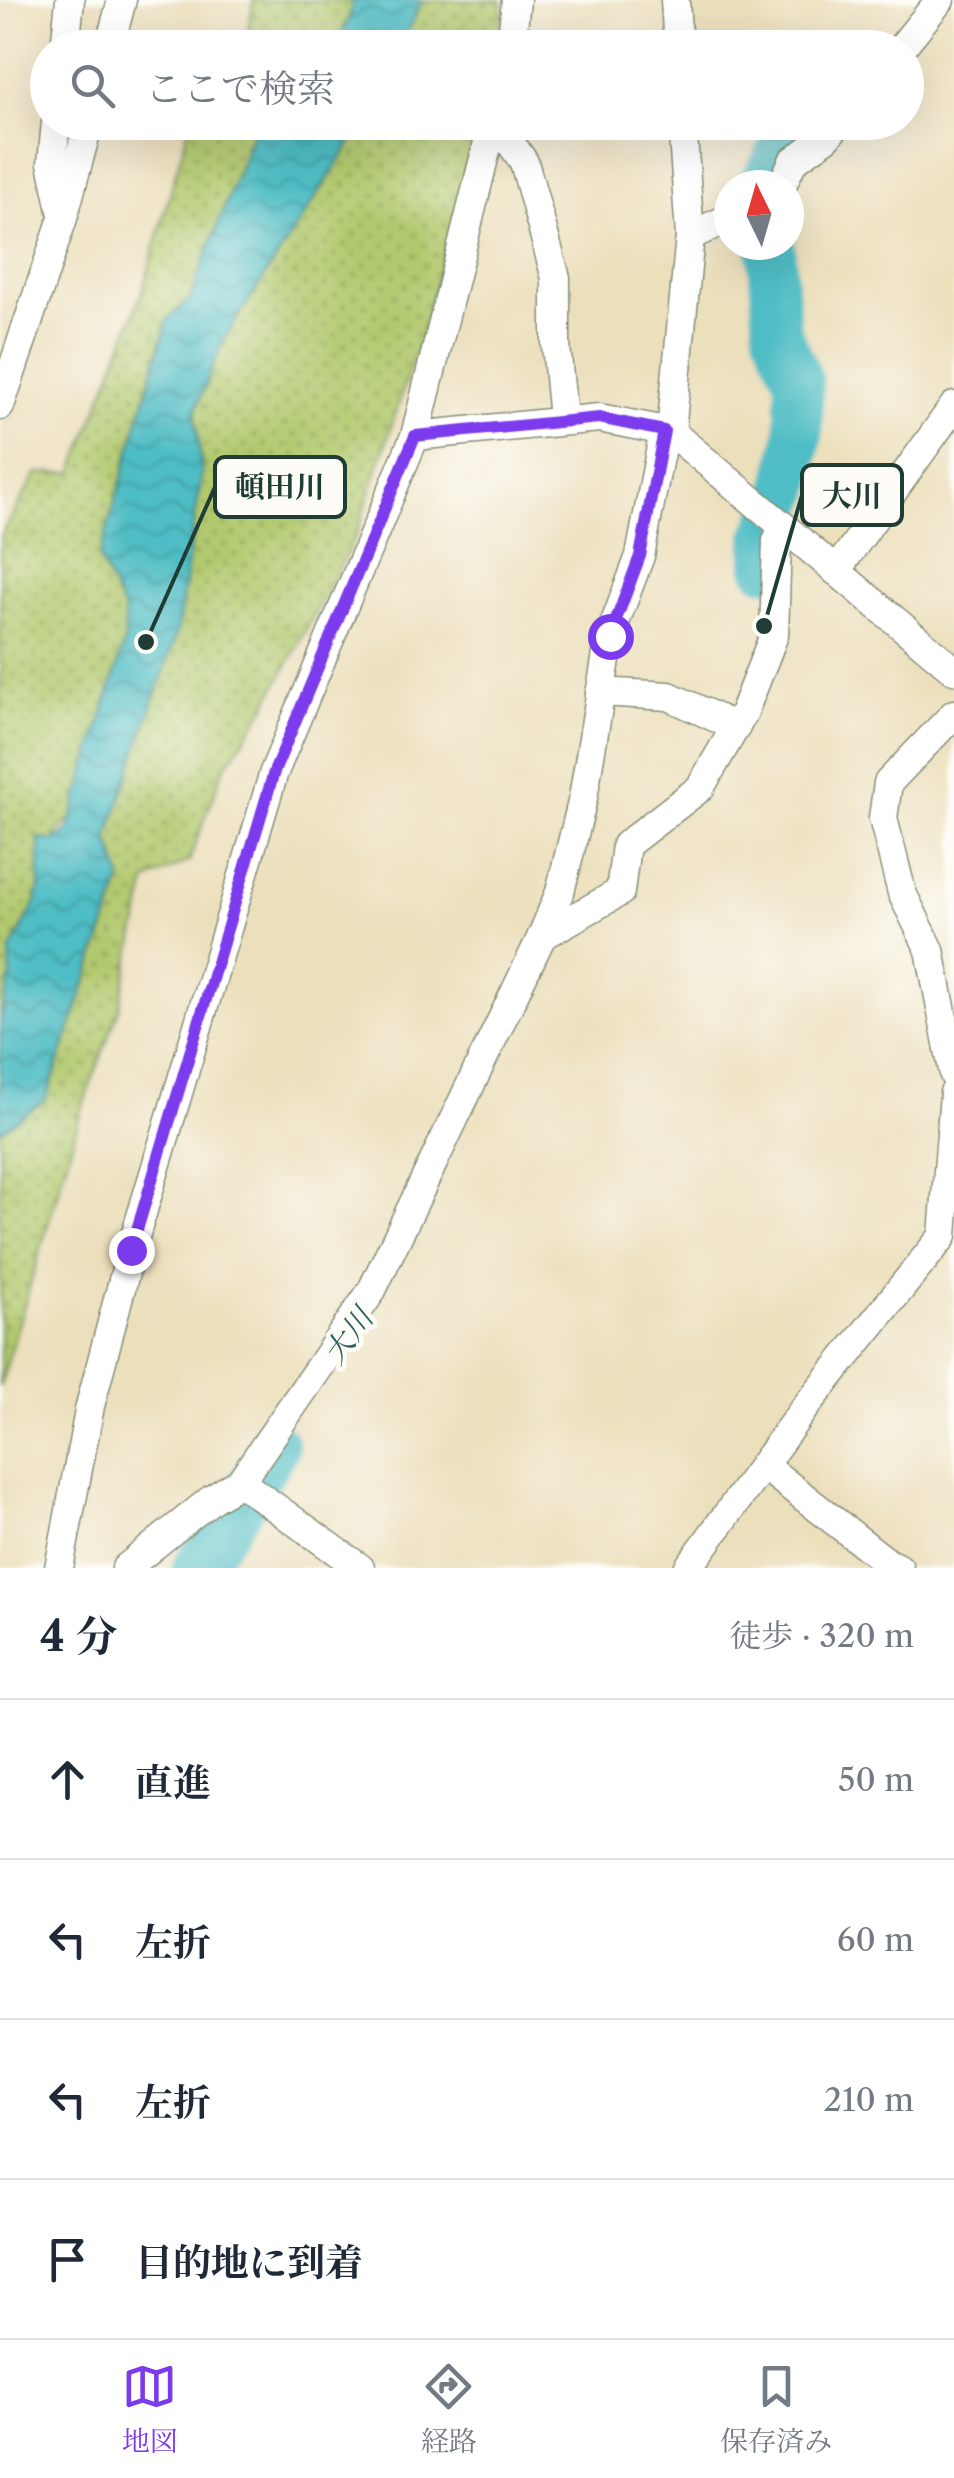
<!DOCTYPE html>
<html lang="ja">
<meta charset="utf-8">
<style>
:root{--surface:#fff;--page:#f2f2f3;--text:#1f2937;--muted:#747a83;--line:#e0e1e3;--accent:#7c3aed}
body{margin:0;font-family:"Libre Caslon Text","Noto Serif JP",serif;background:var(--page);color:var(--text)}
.compass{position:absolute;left:714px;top:170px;width:90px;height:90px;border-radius:50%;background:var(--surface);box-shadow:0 10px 40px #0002;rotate:355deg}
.stop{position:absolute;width:30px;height:30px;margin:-22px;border:8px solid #7c3aed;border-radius:50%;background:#fff}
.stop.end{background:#7c3aed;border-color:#fff;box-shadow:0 2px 10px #0008}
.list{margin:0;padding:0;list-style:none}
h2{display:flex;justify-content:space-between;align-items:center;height:130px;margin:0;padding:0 40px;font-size:42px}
h2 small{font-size:32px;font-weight:400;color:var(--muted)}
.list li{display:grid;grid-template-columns:65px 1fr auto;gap:30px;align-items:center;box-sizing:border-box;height:160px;padding:0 40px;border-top:2px solid var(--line)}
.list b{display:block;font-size:38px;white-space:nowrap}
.list em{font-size:32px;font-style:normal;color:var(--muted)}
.icon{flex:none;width:55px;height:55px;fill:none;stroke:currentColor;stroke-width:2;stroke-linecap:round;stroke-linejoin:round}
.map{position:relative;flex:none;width:954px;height:1568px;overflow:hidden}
.search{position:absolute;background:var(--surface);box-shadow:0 10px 40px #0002;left:30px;right:30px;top:30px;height:110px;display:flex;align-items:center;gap:25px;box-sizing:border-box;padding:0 35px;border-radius:55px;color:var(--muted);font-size:38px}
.sheet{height:770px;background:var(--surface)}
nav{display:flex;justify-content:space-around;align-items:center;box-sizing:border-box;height:140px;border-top:2px solid var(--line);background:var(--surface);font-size:28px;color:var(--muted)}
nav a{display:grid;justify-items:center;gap:5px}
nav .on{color:var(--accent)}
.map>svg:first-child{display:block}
.grass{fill:url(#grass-dots);stroke:#688351;stroke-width:2.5}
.water{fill:url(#water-waves);stroke:#377d7c;stroke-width:2.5}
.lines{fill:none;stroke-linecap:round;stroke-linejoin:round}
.river{stroke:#4fbdc5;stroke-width:48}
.minor-casing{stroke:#868e78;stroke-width:31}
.minor{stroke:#fff;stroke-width:28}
.route{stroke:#7c3aed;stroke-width:12}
.labels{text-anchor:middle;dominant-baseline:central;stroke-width:9;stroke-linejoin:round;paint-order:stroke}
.water-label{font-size:30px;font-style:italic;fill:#2d6360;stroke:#fdfcf7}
.leader{fill:none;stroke:#1f3d34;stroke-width:4}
.callout-dot{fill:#1f3d34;stroke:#fdfcf7;stroke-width:4}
.callout{fill:#fdfcf7;stroke:#1f3d34;stroke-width:4}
.callout-label{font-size:30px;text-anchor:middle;font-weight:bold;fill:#1f3d34}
</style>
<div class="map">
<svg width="954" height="1568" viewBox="0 0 954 1568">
<defs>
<pattern id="grass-dots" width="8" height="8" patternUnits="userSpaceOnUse" patternTransform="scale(2.5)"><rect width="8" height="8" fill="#b2c96e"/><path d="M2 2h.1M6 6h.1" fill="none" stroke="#90a45b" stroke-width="1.8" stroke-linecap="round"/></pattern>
<pattern id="water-waves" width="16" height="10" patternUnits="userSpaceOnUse" patternTransform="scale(2.5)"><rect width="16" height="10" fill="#4fbdc5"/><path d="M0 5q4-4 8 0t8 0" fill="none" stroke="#419ba1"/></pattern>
</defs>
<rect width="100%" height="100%" fill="#fdfcf7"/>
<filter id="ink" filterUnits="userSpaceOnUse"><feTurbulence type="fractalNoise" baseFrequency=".01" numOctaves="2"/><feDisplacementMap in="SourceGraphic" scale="20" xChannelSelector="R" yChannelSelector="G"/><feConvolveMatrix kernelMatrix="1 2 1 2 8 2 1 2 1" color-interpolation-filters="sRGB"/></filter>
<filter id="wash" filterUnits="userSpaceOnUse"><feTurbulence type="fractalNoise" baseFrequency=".0048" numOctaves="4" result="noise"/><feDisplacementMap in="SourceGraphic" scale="40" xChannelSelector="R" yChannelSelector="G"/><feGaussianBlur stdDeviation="2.25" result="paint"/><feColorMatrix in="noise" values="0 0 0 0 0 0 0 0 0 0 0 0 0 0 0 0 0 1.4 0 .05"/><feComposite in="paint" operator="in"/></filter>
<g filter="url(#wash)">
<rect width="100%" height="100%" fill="#ecdfbc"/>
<g class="grass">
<polygon points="254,0 353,0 348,21 335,47 244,48"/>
<polygon points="422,0 502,0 502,29 498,47 400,48"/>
<polygon points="193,122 283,123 254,129 190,299 168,319 99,558 124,611 125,640 71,820 59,830 54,841 39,838 40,884 36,902 10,952 11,977 0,1021 0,537 37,473 73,473 142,293 189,126"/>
<polygon points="364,123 479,123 422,332 355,538 259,718 224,768 189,861 147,881 119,1009 84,1102 0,1387 0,1131 46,1099 122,879 108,837 177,632 202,473 195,412 222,342"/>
</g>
<g class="water">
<polygon points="353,0 422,0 400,47 335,47 348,21"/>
<polygon points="283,123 364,123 222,342 195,412 202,473 177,632 108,837 122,878 46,1099 0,1131 0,1021 11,977 10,952 36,902 40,884 39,838 54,841 68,831 125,640 124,611 99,558 168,319 190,299 254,129"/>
</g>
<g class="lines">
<g class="river">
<polyline points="763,185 780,154 820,122"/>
<polyline points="766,566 766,538 787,491 799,434 799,380 777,332 771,245"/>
<polyline points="196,1568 238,1509 275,1446"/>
</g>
</g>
</g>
<g filter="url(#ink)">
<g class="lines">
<defs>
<g id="minor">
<polyline points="675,0 678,48"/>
<polyline points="65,48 70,0"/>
<polyline points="109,48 122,0"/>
<polyline points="511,48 516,0"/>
<polyline points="901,48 940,0"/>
<polyline points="56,122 52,163 62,210"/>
<polyline points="496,122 524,162 556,278 556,345 563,419"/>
<polyline points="782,185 793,161 827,137 839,122"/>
<polyline points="690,236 729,218"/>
<polyline points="0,406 63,218 89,122"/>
<polyline points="671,432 690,236 682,122"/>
<polyline points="415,436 599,418 671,432 954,670"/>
<polyline points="836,571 954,406"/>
<polyline points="600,692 669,696 736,727"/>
<polyline points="954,714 888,783 883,818 902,893 930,950 954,1075"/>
<polyline points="542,936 620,892 626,845 700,788 743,714 774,635 777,541 783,526"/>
<polyline points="763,1465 888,1563 899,1568"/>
<polyline points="240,1482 360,1568"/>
<polyline points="59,1568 90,1406 131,1250 274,772 415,436 493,122"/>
<polyline points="126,1568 212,1499 240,1482 371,1292 542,936 560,892 583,798 610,636 640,556 664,431"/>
<polyline points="688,1568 803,1410 943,1236 954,1093"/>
</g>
</defs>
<use href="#minor" class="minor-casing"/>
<use href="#minor" class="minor"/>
</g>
</g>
<g class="lines" filter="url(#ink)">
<polyline class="route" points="131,1250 274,772 415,436 599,418 664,431 640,556 610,636"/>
</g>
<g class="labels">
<g class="water-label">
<text transform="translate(348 1336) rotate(-54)">大川</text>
</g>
</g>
<path class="leader" d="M146 642L215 487M764 626L802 495"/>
<g class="callout-dot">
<circle cx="146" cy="642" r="10"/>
<circle cx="764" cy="626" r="10"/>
</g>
<g class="callout">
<rect x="215" y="457" width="130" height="60" rx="10"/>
<rect x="802" y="465" width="100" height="60" rx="10"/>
</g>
<g class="callout-label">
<text x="280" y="497">頓田川</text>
<text x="852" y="506">大川</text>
</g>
</svg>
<svg class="compass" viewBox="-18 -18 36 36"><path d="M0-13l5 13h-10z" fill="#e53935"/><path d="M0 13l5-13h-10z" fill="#747a83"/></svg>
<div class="stop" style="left:610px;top:636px"></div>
<div class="stop end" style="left:131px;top:1250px"></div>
<div class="search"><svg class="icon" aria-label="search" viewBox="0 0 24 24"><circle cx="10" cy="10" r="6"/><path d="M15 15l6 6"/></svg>ここで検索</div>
</div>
<section class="sheet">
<h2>4 分<small>徒歩 · 320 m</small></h2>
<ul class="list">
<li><svg class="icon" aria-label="ahead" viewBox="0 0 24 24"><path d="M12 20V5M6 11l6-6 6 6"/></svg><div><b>直進</b></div><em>50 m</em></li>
<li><svg class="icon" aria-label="left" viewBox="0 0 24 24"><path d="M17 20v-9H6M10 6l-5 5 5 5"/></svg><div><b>左折</b></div><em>60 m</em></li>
<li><svg class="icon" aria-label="left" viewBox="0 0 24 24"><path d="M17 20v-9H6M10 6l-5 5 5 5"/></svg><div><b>左折</b></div><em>210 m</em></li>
<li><svg class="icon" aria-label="arrive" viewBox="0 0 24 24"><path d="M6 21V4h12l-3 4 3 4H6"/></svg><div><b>目的地に到着</b></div></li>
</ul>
</section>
<nav>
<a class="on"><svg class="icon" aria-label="map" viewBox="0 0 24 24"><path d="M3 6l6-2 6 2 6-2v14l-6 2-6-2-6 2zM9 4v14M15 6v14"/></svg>地図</a>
<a><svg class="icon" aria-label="directions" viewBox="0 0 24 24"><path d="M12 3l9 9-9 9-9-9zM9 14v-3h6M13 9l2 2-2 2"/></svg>経路</a>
<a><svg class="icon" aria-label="saved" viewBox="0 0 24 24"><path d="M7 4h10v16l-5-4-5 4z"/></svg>保存済み</a>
</nav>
